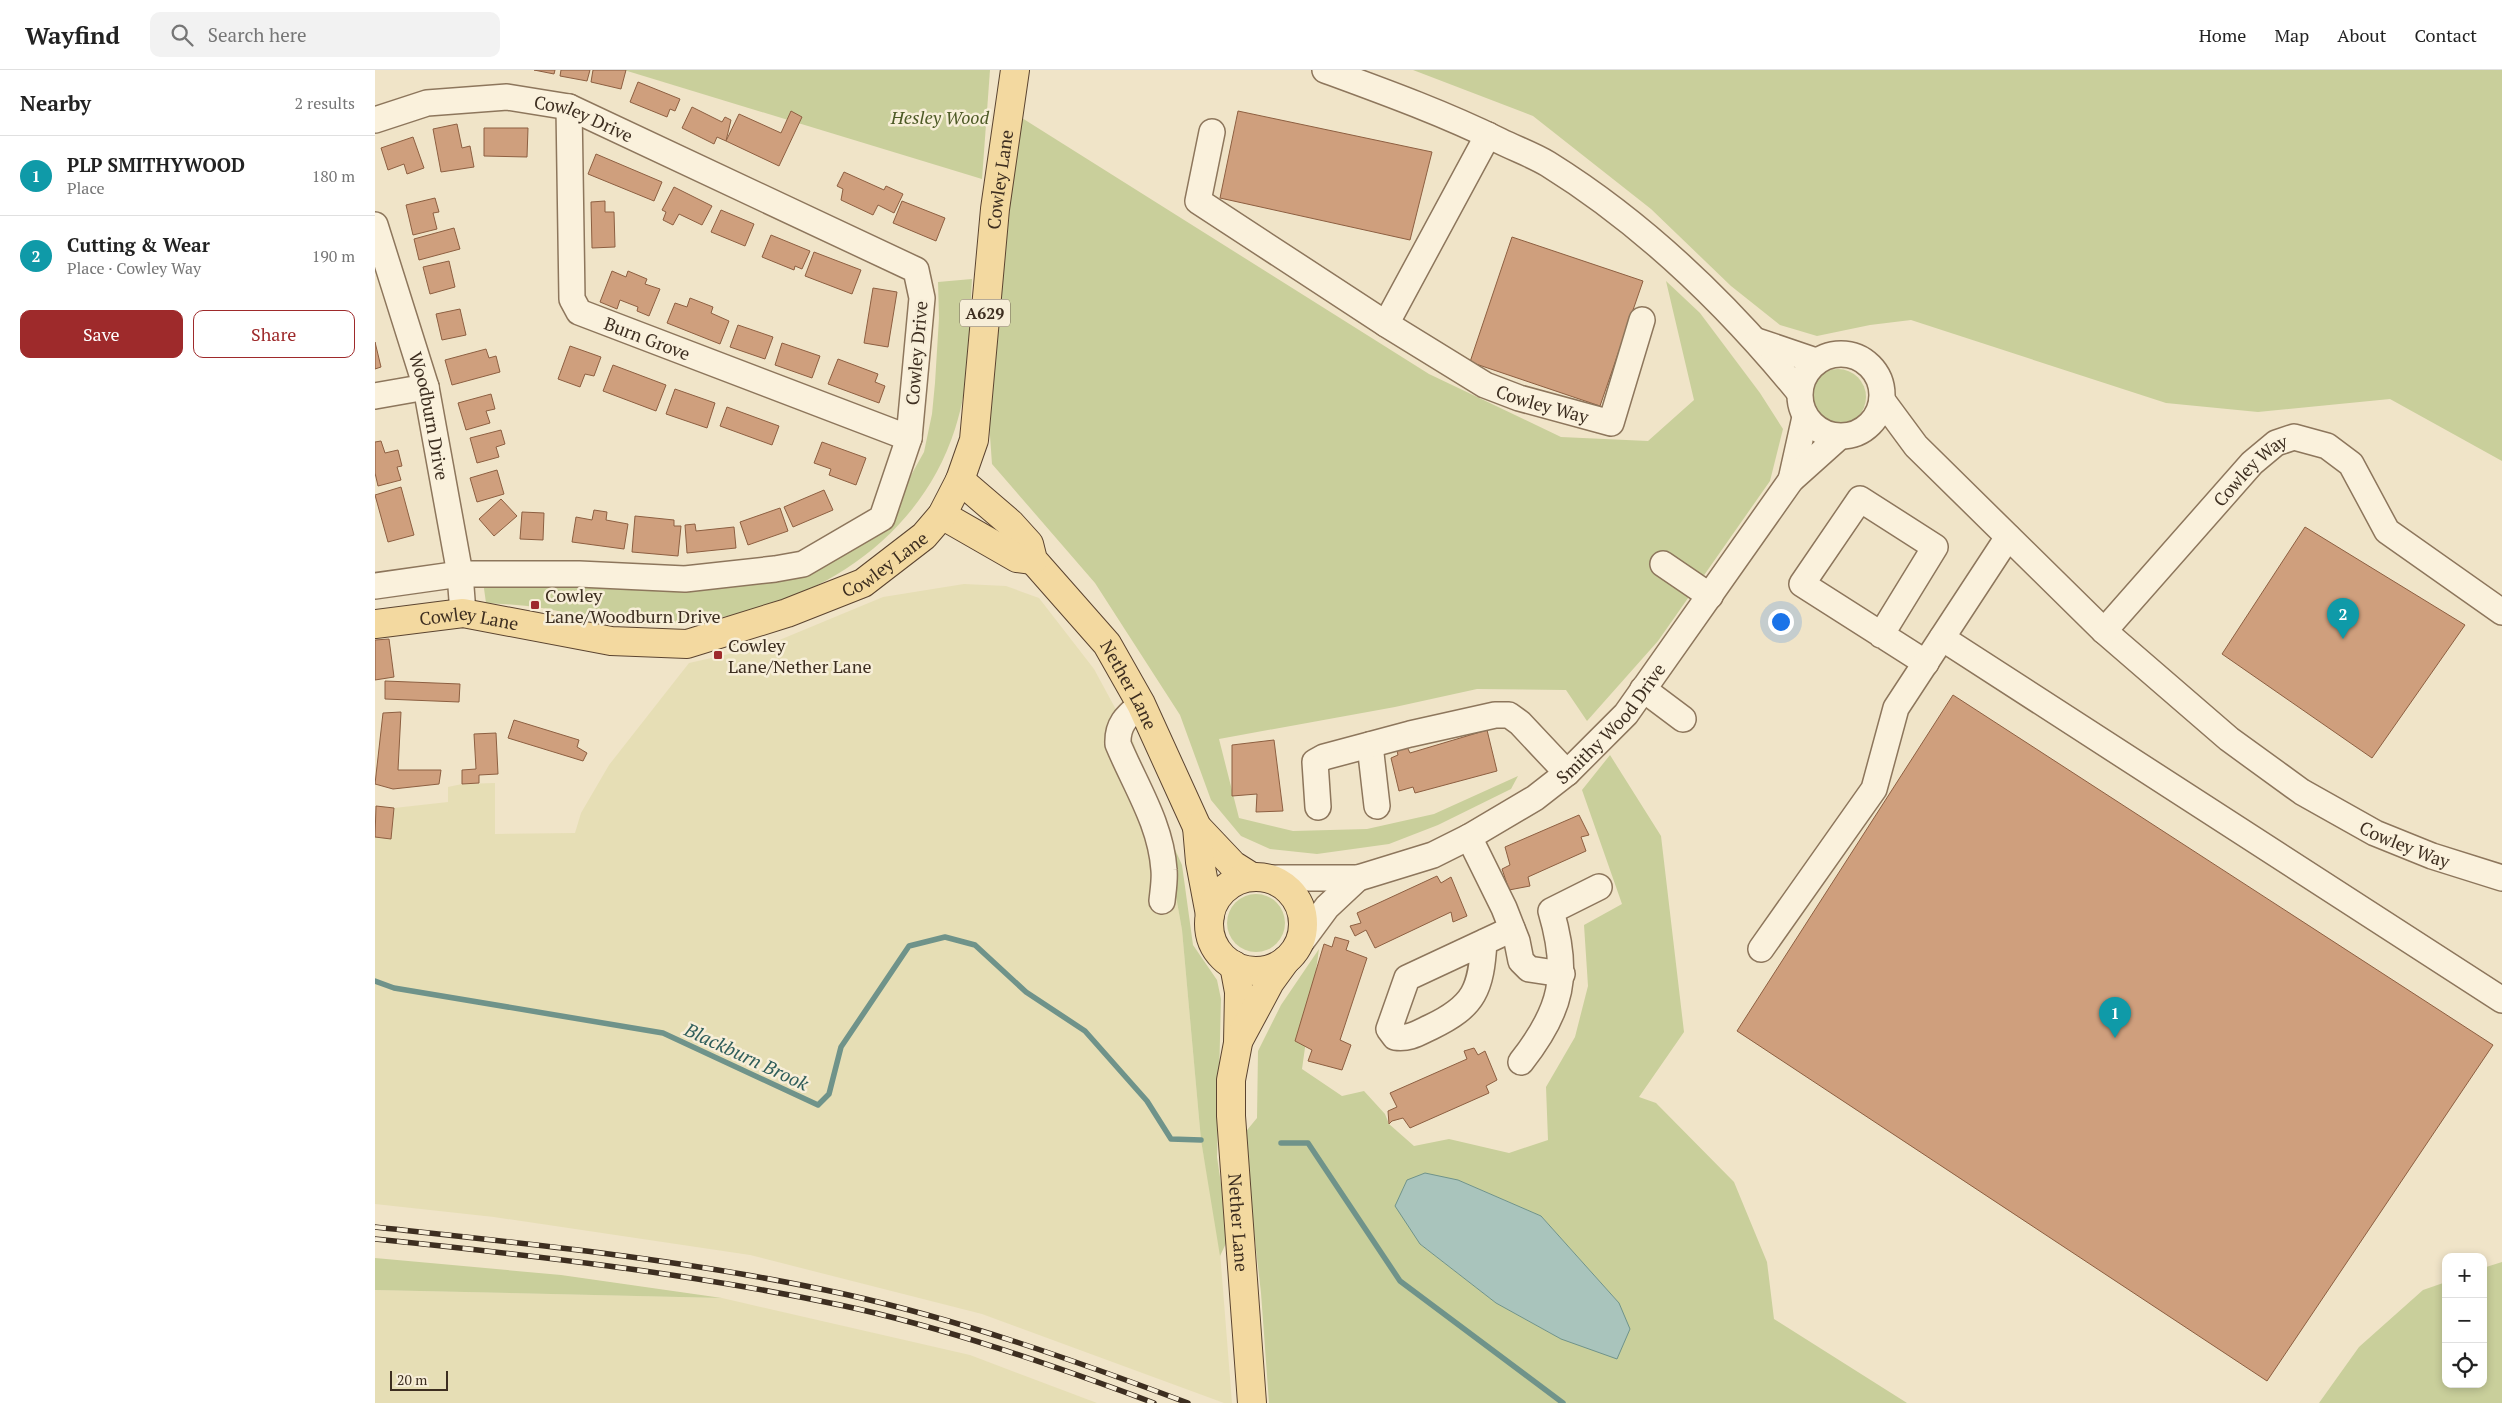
<!DOCTYPE html>
<meta charset="utf-8">
<style>
:root{--surface:#fff;--page:#f2f2f2;--text:#222;--muted:#767676;--line:#e0e0e0;--accent:#9e2a2b}
body{margin:0;font-family:"PT Serif",serif;background:var(--page);color:var(--text)}
.controls{position:absolute;right:15px;bottom:15px;display:grid;overflow:hidden;border-radius:10px;box-shadow:0 2px 8px #0003}
.controls button{width:45px;height:45px;display:grid;place-items:center;padding:0;border:0;border-bottom:1px solid var(--line);background:var(--surface);color:var(--text);font:25px sans-serif}
.scale{position:absolute;left:15px;bottom:12px;width:58px;box-sizing:border-box;padding-left:5px;border:2px solid #3d2e20;border-top:0;font-size:14px;line-height:18px;white-space:nowrap;color:#3d2e20;-webkit-text-stroke:4px #f7eed8;paint-order:stroke}
.you{position:absolute;left:1405px;top:551px;width:18px;height:18px;margin:-12px;border:4px solid #fff;border-radius:50%;background:#1a73e8;box-shadow:0 0 0 8px #1a73e833}
.badge{display:grid;place-items:center;width:32px;height:32px;border-radius:50%;background:var(--accent);color:#fff;font-size:16px;font-weight:700}
.pin{position:absolute;translate:-50% -41px;filter:drop-shadow(0 1px 2px #0008)}
.pin::after{content:'';position:absolute;top:26px;width:18px;height:15px;background:inherit;clip-path:polygon(0 0,100% 0,50% 100%)}
.list{margin:0;padding:0;list-style:none}
h2{display:flex;justify-content:space-between;align-items:center;height:65px;margin:0;padding:0 20px;font-size:21px}
h2 small{font-size:16px;font-weight:400;color:var(--muted)}
.list li{display:grid;grid-template-columns:32px 1fr auto;gap:15px;align-items:center;box-sizing:border-box;height:80px;padding:0 20px;border-top:1px solid var(--line)}
.list b{display:block;font-size:19px;white-space:nowrap}
.list p{margin:0;font-size:16px;white-space:nowrap;color:var(--muted)}
.list em{font-size:16px;font-style:normal;color:var(--muted)}
.actions{display:flex;gap:10px;padding:15px 20px}
.actions a{flex:1;padding:11px 0;border:1px solid var(--accent);border-radius:10px;text-align:center;font-size:18px;color:var(--accent)}
.actions .main{background:var(--accent);color:#fff}
.icon{flex:none;width:28px;height:28px;fill:none;stroke:currentColor;stroke-width:2;stroke-linecap:round;stroke-linejoin:round}
.map{position:relative;flex:none;width:2127px;height:1333px;overflow:hidden}
header{display:flex;align-items:center;gap:30px;box-sizing:border-box;height:70px;padding:0 25px;background:var(--surface);border-bottom:1px solid var(--line)}
header strong{font-size:24px}
nav{display:flex;gap:28px;margin-inline-start:auto;font-size:18px}
.search{width:350px;height:45px;background:var(--page);display:flex;align-items:center;gap:12px;box-sizing:border-box;padding:0 18px;border-radius:10px;color:var(--muted);font-size:19px}
main{display:flex}
aside{flex:1;background:var(--surface)}
.map>svg:first-child{display:block}
.farmland{fill:#e6deb5}
.green{fill:#c9cf9b;fill-rule:evenodd}
.water{fill:#a9c4bc;stroke:#6f938a}
.lines{fill:none;stroke-linecap:round;stroke-linejoin:round}
.stream{stroke:#6f938a;stroke-width:5.5}
.building{fill:#cf9f7d;stroke:#8d5f41}
.minor-casing{stroke:#8d765c;stroke-width:28}
.major-casing{stroke:#5b4430;stroke-width:30}
.minor{stroke:#faf1dc;stroke-width:25}
.major{stroke:#f3d9a0;stroke-width:28}
.rail-casing{stroke:#3d2e20;stroke-width:5.5}
.rail{stroke:#f7eed8;stroke-width:4;stroke-dasharray:11;stroke-linecap:butt}
.poi-dot{fill:#9e2a2b;stroke:#f7eed8;stroke-width:2}
.labels{text-anchor:middle;dominant-baseline:central;stroke-width:5;stroke-linejoin:round;paint-order:stroke}
.shield{fill:#f7eed8;stroke:#756857;stroke-width:1}
.shield-label{font-size:16px;font-weight:bold;fill:#3d2e20}
.park-label{font-size:18px;font-style:italic;fill:#4d5a26;stroke:#f7eed8}
.street-label{font-size:18px;fill:#3d2e20;stroke:#f7eed8}
.poi-label{font-size:18px;fill:#3d2e20;stroke:#f7eed8;text-anchor:start}
.water-label{font-size:19px;font-style:italic;fill:#2f5d5a;stroke:#f7eed8}
</style>
<header>
<strong>Wayfind</strong>
<div class="search"><svg class="icon" aria-label="search" viewBox="0 0 24 24"><circle cx="10" cy="10" r="6"/><path d="M15 15l6 6"/></svg>Search here</div>
<nav><a>Home</a><a>Map</a><a>About</a><a>Contact</a></nav>
</header>
<main>
<aside>
<h2>Nearby<small>2 results</small></h2>
<ul class="list">
<li><span class="badge" style="background:#0f9aa8">1</span><div><b>PLP SMITHYWOOD</b><p>Place</p></div><em>180 m</em></li>
<li><span class="badge" style="background:#0f9aa8">2</span><div><b>Cutting &amp; Wear</b><p>Place · Cowley Way</p></div><em>190 m</em></li>
</ul>
<div class="actions"><a class="main">Save</a><a>Share</a></div>
</aside>
<div class="map">
<svg width="2127" height="1333" viewBox="0 0 2127 1333">
<rect width="100%" height="100%" fill="#f0e4c8"/>
<g class="farmland">
<polygon points="589,514 631,516 664,528 719,599 758,671 788,753 807,860 826,1070 844,1169 857,1333 849,1333 607,1244 375,1185 119,1147 0,1134 0,767 16,769 19,738 73,732 73,717 87,714 120,713 120,764 200,763 206,743 234,695 314,593 390,576 508,527"/>
<polygon points="0,1220 347,1228 595,1285 722,1333 0,1333"/>
</g>
<g class="green">
<polygon points="249,0 615,0 607,109"/>
<polygon points="1038,0 2127,0 2127,391 2015,329 1883,342 1791,333 1536,250 1495,255 1442,266 1405,255 1356,216 1276,139 1158,46"/>
<polygon points="639,43 1054,304 1186,367 1273,371 1319,330 1291,211 1325,243 1385,323 1408,359 1395,411 1283,571 1212,651 1191,620 1102,619 1020,637 844,669 864,748 918,761 992,759 1059,744 1143,706 1136,719 1063,755 1014,774 942,784 895,779 866,766 836,730 805,645 720,513 617,394 610,295"/>
<path d="M597,209C594,258 596,312 580,359C535,499 383,564 244,553C219,551 193,542 167,538C148,535 129,534 111,533L107,504L428,494L525,425L549,382L557,344L560,313L564,248L563,212Z"/>
<circle cx="1463" cy="327" r="28"/>
<path d="M1235,685L1286,766L1309,962L1264,1027L1281,1033L1359,1112L1392,1192L1399,1249L1532,1333H894L886,1223L868,1065L882,1048L883,981L906,935L944,879L927,999L967,1026L989,1021L1010,1044L1014,1054L1039,1076L1074,1069L1134,1083L1173,1070L1171,1017L1200,967L1213,916L1209,855L1247,834L1207,720ZM1032,1110H1083L1166,1146L1244,1233L1186,1269L1121,1233L1045,1174L1027,1121Z"/>
<polygon points="788,753 807,795 818,875 842,910 846,929 842,1087 854,1167 845,1186 826,1070 807,860"/>
<circle cx="881" cy="853" r="29"/>
<polygon points="0,1188 186,1205 347,1228 0,1220"/>
<polygon points="2127,1192 2127,1333 1944,1333 1984,1277 2048,1220 2071,1212 2071,1314 2108,1314 2108,1198"/>
</g>
<polygon class="water" points="1050,1103 1083,1110 1166,1146 1244,1233 1255,1259 1242,1289 1186,1269 1121,1233 1045,1174 1020,1136 1032,1110"/>
<g class="lines">
<g class="stream">
<polyline points="0,911 19,918 288,963 443,1035 454,1024 466,977 534,876 570,867 600,875 651,922 710,961 772,1031 796,1069 826,1070"/>
<polyline points="906,1073 933,1073 1025,1211 1188,1333"/>
</g>
</g>
<g class="building">
<polygon points="159,0 180,0 179,4"/>
<polygon points="186,0 215,0 212,11 185,6"/>
<polygon points="218,0 251,0 246,19 216,12"/>
<polygon points="263,12 305,29 300,41 295,39 292,47 255,32"/>
<polygon points="317,37 347,52 350,47 356,50 351,71 342,67 339,74 307,58"/>
<polygon points="416,41 427,47 404,96 351,71 364,44 406,63"/>
<polygon points="863,41 1057,82 1035,170 845,128"/>
<polygon points="82,54 87,78 95,76 99,97 66,102 58,59"/>
<polygon points="109,58 153,58 152,87 109,86"/>
<polygon points="38,67 49,98 32,104 29,94 13,100 6,78"/>
<polygon points="221,84 287,112 279,131 213,104"/>
<polygon points="469,102 509,120 511,116 528,124 519,143 503,135 498,145 466,130 468,119 462,116"/>
<polygon points="299,117 337,136 327,155 304,144 298,155 288,150 291,142 287,140"/>
<polygon points="60,128 64,142 58,143 62,159 38,165 31,135"/>
<polygon points="230,131 230,142 239,142 240,177 217,178 216,132"/>
<polygon points="527,131 570,148 561,171 518,153"/>
<polygon points="346,140 379,154 370,176 336,162"/>
<polygon points="79,158 85,179 44,190 39,169"/>
<polygon points="396,165 435,181 427,199 420,196 419,200 387,187"/>
<polygon points="1137,167 1268,211 1225,336 1095,292"/>
<polygon points="439,182 486,200 477,224 430,206"/>
<polygon points="74,191 80,217 55,224 48,197"/>
<polygon points="237,201 251,207 253,201 272,209 270,214 285,219 274,246 262,241 263,237 245,230 242,239 225,232"/>
<polygon points="498,218 522,222 513,277 489,273"/>
<polygon points="315,228 338,237 336,243 354,251 345,274 292,253 300,233 312,237"/>
<polygon points="85,239 91,265 67,270 61,244"/>
<polygon points="363,255 398,267 390,289 355,277"/>
<polygon points="0,272 6,297 0,299"/>
<polygon points="407,273 445,286 437,308 400,295"/>
<polygon points="195,276 226,287 219,306 210,304 205,317 183,309"/>
<polygon points="111,279 114,288 121,286 125,302 77,315 70,290"/>
<polygon points="463,289 503,304 500,312 510,316 504,333 453,314"/>
<polygon points="238,295 291,315 281,341 228,321"/>
<polygon points="300,319 340,333 332,358 291,344"/>
<polygon points="116,324 120,339 111,341 115,353 91,360 83,333"/>
<polygon points="352,337 404,356 397,375 345,356"/>
<polygon points="126,360 130,374 121,377 124,387 102,393 95,368"/>
<polygon points="6,371 10,383 23,380 27,396 22,397 26,410 3,416 0,403 0,372"/>
<polygon points="447,372 491,388 481,415 454,405 456,399 439,393"/>
<polygon points="122,400 129,424 102,432 95,408"/>
<polygon points="26,417 39,465 13,472 0,425"/>
<polygon points="449,420 458,440 418,457 409,437"/>
<polygon points="126,429 142,446 119,466 104,449"/>
<polygon points="405,438 413,461 373,475 365,452"/>
<polygon points="219,440 232,442 231,450 253,454 249,479 197,472 201,447 217,450"/>
<polygon points="147,442 169,443 168,470 145,469"/>
<polygon points="260,446 299,450 299,456 306,456 303,486 257,482"/>
<polygon points="320,454 321,461 359,457 361,478 312,483 310,455"/>
<polygon points="1930,457 2090,555 1997,688 1847,584"/>
<polygon points="14,569 19,607 0,610 0,570"/>
<polygon points="10,611 85,614 84,632 10,629"/>
<polygon points="1578,625 2118,975 1892,1311 1362,961"/>
<polygon points="26,642 23,700 66,700 64,714 18,719 0,714 8,643"/>
<polygon points="139,650 204,670 202,677 212,683 208,691 133,668"/>
<polygon points="1112,660 1122,701 1040,723 1038,717 1024,721 1016,688 1023,685 1021,677 1031,675 1035,683"/>
<polygon points="121,663 123,704 104,705 104,713 87,714 87,700 101,699 99,664"/>
<polygon points="899,670 908,741 881,742 882,724 857,726 857,675"/>
<polygon points="1,736 19,738 16,769 0,767"/>
<polygon points="1204,745 1214,765 1206,767 1211,781 1153,807 1155,816 1134,820 1127,799 1135,795 1130,777"/>
<polygon points="1062,806 1066,813 1076,807 1092,846 1078,852 1076,842 1000,878 991,860 980,866 975,856 986,853 982,843"/>
<polygon points="960,867 974,871 971,880 992,888 965,970 976,975 967,1000 933,991 937,980 920,971 949,874 957,877"/>
<polygon points="1099,978 1103,985 1110,981 1122,1010 1111,1016 1114,1023 1035,1058 1028,1048 1017,1051 1014,1054 1013,1041 1022,1037 1015,1023 1092,989 1089,981"/>
</g>
<g class="lines">
<defs>
<g id="minor">
<path d="M950,0C1010,22 1068,43 1125,71C1141,79 1158,85 1173,94C1271,155 1352,234 1424,322"/>
<path id="s1" d="M194,37L197,229L204,242L534,368"/>
<path id="s2" d="M0,50L52,33L132,27L194,37L541,200L547,228L534,368L507,448L428,494L400,499L310,509L204,504H85L0,516"/>
<path id="s3" d="M837,62L823,131L1011,254L1110,315L1144,328L1236,353L1267,250"/>
<path id="s4" d="M0,155L51,317L85,504L88,543"/>
<polyline points="1011,254 1113,65"/>
<polyline points="1382,271 1441,291"/>
<circle cx="1466" cy="325" r="41"/>
<polyline points="0,326 51,317"/>
<path id="s5" d="M1507,330L1541,376L1729,561L1854,669L1927,722L2000,763L2057,786L2127,808"/>
<polyline points="1416,410 1430,347"/>
<polyline points="1288,494 1335,526"/>
<path id="s6" d="M1729,561L1877,393L1901,373L1919,367L1952,376L1976,394L2012,461L2127,542"/>
<polyline points="1506,565 1560,477 1485,429 1427,514 1551,593"/>
<polyline points="1567,568 2127,930"/>
<polyline points="1268,619 1308,649"/>
<path d="M766,634C752,646 742,654 743,674C760,715 786,754 789,800C790,810 788,821 787,831"/>
<polyline points="995,675 1002,736"/>
<polyline points="943,737 940,692 949,687 1035,664 1120,645 1134,645 1145,653 1192,703"/>
<polyline points="1094,767 1129,838 1142,871 1146,891 1154,899 1187,904"/>
<path id="s7" d="M891,808H983L993,805L1058,785L1094,767L1160,728L1192,703L1251,644L1416,410L1464,367"/>
<path d="M1109,872C1106,919 1100,936 1056,957C1043,963 1035,969 1020,967L1014,959L1032,908L1137,859"/>
<polyline points="921,879 952,837 983,808"/>
<polyline points="1386,879 1499,719 1521,638 1633,467"/>
<path d="M1146,992C1187,940 1195,905 1176,841L1224,817"/>
</g>
<g id="major">
<path id="s8" d="M585,410L635,453L654,474L658,490L732,574L766,634L822,757L858,795L877,807"/>
<polyline points="567,445 642,488 658,490"/>
<path id="s9" d="M0,554L88,543L236,571L312,574L412,543L488,513L549,466L567,445L585,410L599,370L620,139L640,0"/>
<polyline points="822,757 825,792 835,845"/>
<circle cx="881" cy="854" r="47"/>
<path id="s10" d="M859,895L864,922L863,973L856,1010V1046L877,1333"/>
<polyline points="865,968 895,912 911,890"/>
</g>
</defs>
<use href="#minor" class="minor-casing"/>
<use href="#major" class="major-casing"/>
<use href="#minor" class="minor"/>
<use href="#major" class="major"/>
<defs>
<g id="rail">
<path d="M0,1157C156,1174 315,1190 469,1224C586,1250 701,1291 813,1333"/>
<path d="M0,1169C156,1185 312,1203 465,1235C572,1258 677,1295 779,1333"/>
</g>
</defs>
<use href="#rail" class="rail-casing"/>
<use href="#rail" class="rail"/>
</g>
<g class="poi-dot">
<rect x="155" y="530" width="10" height="10" rx="2.5"/>
<rect x="338" y="580" width="10" height="10" rx="2.5"/>
</g>
<g class="labels">
<rect class="shield" x="585" y="229.5" width="50" height="27" rx="4"/>
<g class="shield-label">
<text x="610" y="243">A629</text>
</g>
<g class="park-label">
<text x="565" y="47">Hesley Wood</text>
</g>
<g class="street-label">
<text stroke="none"><textPath href="#s2" startOffset="215">Cowley Drive</textPath></text>
<text stroke="none"><textPath href="#s9" startOffset="950">Cowley Lane</textPath></text>
<text stroke="none"><textPath href="#s1" startOffset="280">Burn Grove</textPath></text>
<text transform="translate(541 283) rotate(-85)">Cowley Drive</text>
<text stroke="none"><textPath href="#s3" startOffset="472">Cowley Way</textPath></text>
<text stroke="none"><textPath href="#s4" startOffset="199">Woodburn Drive</textPath></text>
<text stroke="none"><textPath href="#s6" startOffset="218">Cowley Way</textPath></text>
<text stroke="none"><textPath href="#s9" startOffset="530">Cowley Lane</textPath></text>
<text stroke="none"><textPath href="#s9" startOffset="95">Cowley Lane</textPath></text>
<text stroke="none"><textPath href="#s8" startOffset="269">Nether Lane</textPath></text>
<text stroke="none"><textPath href="#s7" startOffset="394">Smithy Wood Drive</textPath></text>
<text stroke="none"><textPath href="#s5" startOffset="692">Cowley Way</textPath></text>
<text stroke="none"><textPath href="#s10" startOffset="259">Nether Lane</textPath></text>
</g>
<g class="poi-label">
<text x="170" y="525">Cowley<tspan x="170" dy="21">Lane/Woodburn Drive</tspan></text>
<text x="353" y="575">Cowley<tspan x="353" dy="21">Lane/Nether Lane</tspan></text>
</g>
<g class="water-label">
<text transform="translate(372 986) rotate(25)">Blackburn Brook</text>
</g>
</g>
</svg>
<div class="controls">
<button>+</button>
<button>−</button>
<button><svg class="icon" aria-label="locate" viewBox="0 0 24 24"><circle cx="12" cy="12" r="6"/><path d="M12 2v4M12 18v4M2 12h4M18 12h4"/></svg></button>
</div>
<div class="scale">20 m</div>
<div class="you"></div>
<div class="pin badge" style="left:1740px;top:968px;background:#0f9aa8">1</div>
<div class="pin badge" style="left:1968px;top:569px;background:#0f9aa8">2</div>
</div>
</main>
